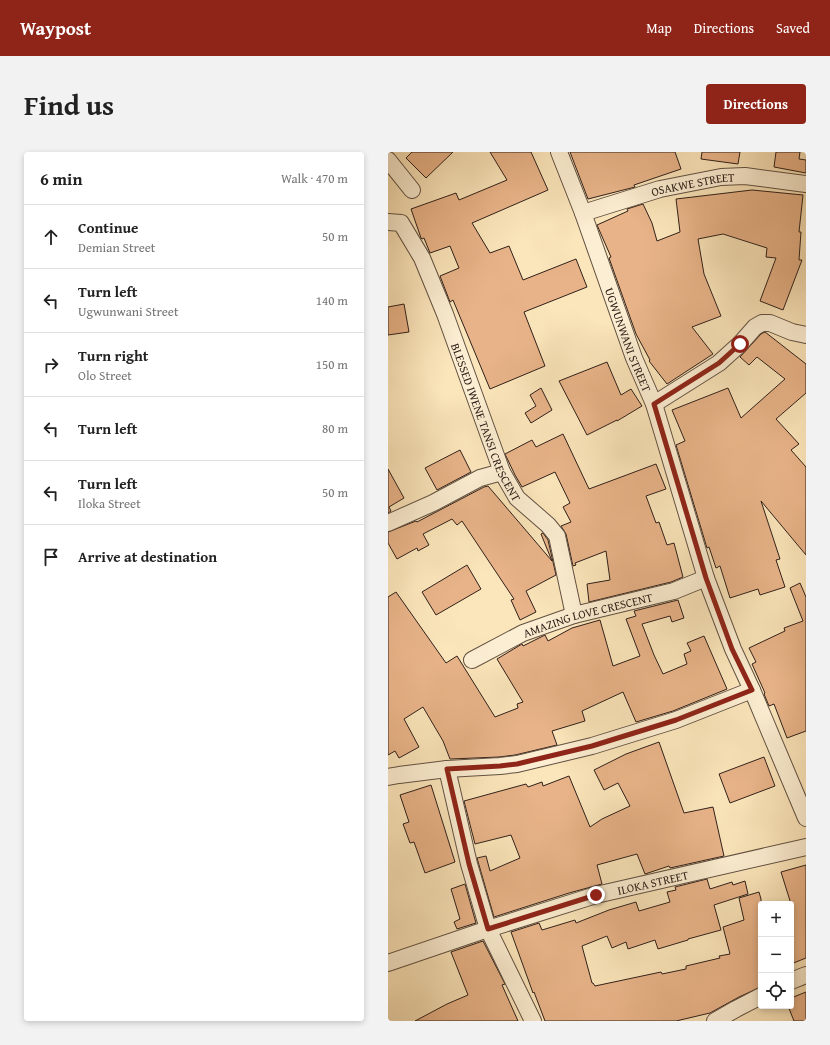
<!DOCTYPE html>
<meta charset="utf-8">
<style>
:root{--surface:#fff;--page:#f2f2f2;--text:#222;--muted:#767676;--line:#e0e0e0;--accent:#8f2418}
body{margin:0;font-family:"Gentium Book Plus",serif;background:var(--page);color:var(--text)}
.controls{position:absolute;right:12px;bottom:12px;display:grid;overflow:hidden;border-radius:4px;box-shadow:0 2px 6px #0003}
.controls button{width:36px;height:36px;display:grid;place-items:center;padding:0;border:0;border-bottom:1px solid var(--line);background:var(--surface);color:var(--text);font:20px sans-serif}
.stop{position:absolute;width:12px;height:12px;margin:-9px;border:3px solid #8f2418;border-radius:50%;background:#fff}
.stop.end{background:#8f2418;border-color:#fff;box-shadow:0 1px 4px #0008}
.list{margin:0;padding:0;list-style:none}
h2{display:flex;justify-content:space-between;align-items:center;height:52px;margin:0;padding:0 16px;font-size:17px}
h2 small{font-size:13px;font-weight:400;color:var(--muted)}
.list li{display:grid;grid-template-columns:26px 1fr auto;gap:12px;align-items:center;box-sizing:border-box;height:64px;padding:0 16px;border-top:1px solid var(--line)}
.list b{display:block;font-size:15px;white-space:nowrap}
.list p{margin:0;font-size:13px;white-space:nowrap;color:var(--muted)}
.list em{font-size:13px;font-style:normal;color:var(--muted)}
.icon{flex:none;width:22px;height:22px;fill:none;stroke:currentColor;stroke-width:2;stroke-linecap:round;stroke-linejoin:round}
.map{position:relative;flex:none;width:418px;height:869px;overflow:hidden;border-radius:4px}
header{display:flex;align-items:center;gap:24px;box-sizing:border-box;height:56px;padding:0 20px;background:var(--accent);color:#fff}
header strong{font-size:19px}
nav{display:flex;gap:22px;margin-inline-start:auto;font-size:14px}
.intro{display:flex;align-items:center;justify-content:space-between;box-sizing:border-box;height:96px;padding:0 24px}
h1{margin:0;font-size:28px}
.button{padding:10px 18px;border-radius:4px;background:var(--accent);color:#fff;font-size:14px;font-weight:700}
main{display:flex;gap:24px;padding:0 24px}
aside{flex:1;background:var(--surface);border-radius:4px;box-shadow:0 2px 6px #0003}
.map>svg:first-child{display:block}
.building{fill:#e8b388;stroke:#2f201a}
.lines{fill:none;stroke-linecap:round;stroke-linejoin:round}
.minor-casing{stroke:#625142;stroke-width:18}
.minor{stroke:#fceed2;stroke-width:16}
.route{stroke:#8f2418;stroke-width:5}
.labels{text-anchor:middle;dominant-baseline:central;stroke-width:3;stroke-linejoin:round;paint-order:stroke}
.street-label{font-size:12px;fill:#2f201a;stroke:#fceed2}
</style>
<header>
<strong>Waypost</strong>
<nav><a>Map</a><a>Directions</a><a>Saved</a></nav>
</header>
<div class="intro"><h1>Find us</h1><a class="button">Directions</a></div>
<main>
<aside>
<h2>6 min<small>Walk · 470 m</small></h2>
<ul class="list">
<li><svg class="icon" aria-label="ahead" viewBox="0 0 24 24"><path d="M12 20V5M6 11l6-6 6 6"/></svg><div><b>Continue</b><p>Demian Street</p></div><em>50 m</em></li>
<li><svg class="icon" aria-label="left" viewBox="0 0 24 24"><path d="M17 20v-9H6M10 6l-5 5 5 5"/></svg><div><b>Turn left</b><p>Ugwunwani Street</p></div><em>140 m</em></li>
<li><svg class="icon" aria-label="right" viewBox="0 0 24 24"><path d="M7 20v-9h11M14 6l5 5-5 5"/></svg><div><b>Turn right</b><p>Olo Street</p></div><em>150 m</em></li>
<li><svg class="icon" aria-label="left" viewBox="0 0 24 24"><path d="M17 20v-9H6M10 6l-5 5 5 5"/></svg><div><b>Turn left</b></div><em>80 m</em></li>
<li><svg class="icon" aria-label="left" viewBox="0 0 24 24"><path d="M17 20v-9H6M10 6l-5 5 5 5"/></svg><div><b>Turn left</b><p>Iloka Street</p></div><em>50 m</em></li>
<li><svg class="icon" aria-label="arrive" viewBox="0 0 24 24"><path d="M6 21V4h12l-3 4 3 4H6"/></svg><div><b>Arrive at destination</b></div></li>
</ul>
</aside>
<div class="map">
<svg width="418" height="869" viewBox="0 0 418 869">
<rect width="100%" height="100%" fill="#fbe5ba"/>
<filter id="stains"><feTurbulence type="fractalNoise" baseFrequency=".005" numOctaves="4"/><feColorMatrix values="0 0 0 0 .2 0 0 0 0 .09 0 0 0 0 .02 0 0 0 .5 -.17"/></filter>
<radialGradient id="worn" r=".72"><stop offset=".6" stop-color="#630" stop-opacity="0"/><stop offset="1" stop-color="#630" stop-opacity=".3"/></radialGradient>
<g class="building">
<polygon points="24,0 65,0 38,26 18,6"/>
<polygon points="102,0 143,0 160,38 84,71 102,101 121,94 135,128 188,107 199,135 136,160 157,214 102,237 65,148 62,150 52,124 71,116 62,94 42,101 36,86 34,87 33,86 23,57 68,41 71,48 119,28"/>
<polygon points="182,0 287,0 293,17 246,33 247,35 200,47"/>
<polygon points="314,0 352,0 350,12 313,7"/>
<polygon points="388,0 412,0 411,7 418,8 418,21 386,15"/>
<polygon points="364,38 415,43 411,80 413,80 411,108 414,108 395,158 372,149 388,106 378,105 379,96 335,82 310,87 316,122 333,164 304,175 325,202 279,232 261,209 262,208 248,182 221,106 223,105 209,73 240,59 239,57 255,52 264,71 269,89 292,80 288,47"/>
<polygon points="16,152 21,180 0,183 0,155"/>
<polygon points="377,180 418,212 418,241 388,267 411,292 403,298 418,315 418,403 373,349 392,407 388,408 397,435 372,443 370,437 342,446 332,414 328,416 321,395 319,396 288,293 297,289 284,258 340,236 353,266 397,227 369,205 361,213 352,205 373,182"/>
<polygon points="219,210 233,243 243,237 254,254 229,269 229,268 199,283 171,229"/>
<polygon points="153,236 164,258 143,271 137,261 148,254 142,243"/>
<polygon points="175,282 201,337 268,312 278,337 258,344 268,371 271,370 279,393 286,391 295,425 283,430 201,450 199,432 222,428 218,399 187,411 188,413 185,414 178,382 173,374 183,370 175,355 182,351 167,320 134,335 127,323 117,302 144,288 148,295"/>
<polygon points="72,298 83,320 49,338 37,316"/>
<polygon points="0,317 16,346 1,355 3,359 0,361"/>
<polygon points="100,334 164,409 153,382 155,381 160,388 168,423 138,439 148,460 132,468 123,448 126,447 74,369 69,373 64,367 35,382 41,393 30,399 29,396 9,407 0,391 0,380 28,369 29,370 96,335"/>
<polygon points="79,413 93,437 48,463 34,440"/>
<polygon points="412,431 418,445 418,579 399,586 386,552 381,554 376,542 377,541 364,512 368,510 361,496 397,479 396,476 415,469 402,436"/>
<polygon points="8,440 58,511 69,504 107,565 130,556 129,552 135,550 109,507 134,492 135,494 157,483 160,489 184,476 212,468 225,514 252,504 238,467 248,464 246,459 290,448 296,466 284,470 282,464 254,472 266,503 275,522 299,512 296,502 303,499 299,491 316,484 339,537 285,559 248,570 235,540 194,559 197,569 164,579 169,593 127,603 111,605 62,607 55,589 35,555 16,567 31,595 11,606 7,599 0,603 0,445"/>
<polygon points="271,590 296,661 325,655 336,704 282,716 281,714 257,722 249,702 209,713 214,732 181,741 106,765 89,706 98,704 102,719 132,706 123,683 87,692 76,649 138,632 140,635 154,630 155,634 181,624 202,675 214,667 242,654 230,631 216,638 206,618 238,602"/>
<polygon points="376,605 387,634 342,651 331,622"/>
<polygon points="43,633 67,710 37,721 26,690 22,691 15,672 21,670 12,643"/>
<polygon points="418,713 418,806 403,812 403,752 393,720"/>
<polygon points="319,727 322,737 344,730 345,733 357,729 360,742 326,753 333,778 300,787 300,788 270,797 267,788 240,797 238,790 224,796 219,784 194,794 204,831 205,831 207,834 273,820 274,822 298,817 298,814 332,806 331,804 342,802 335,775 356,768 351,746 371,740 373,747 373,835 351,845 322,861 288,869 157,869 146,840 145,841 123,780 151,771 154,778 187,768 188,771 221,758 248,750 251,759 282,750 279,740 288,738 287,735"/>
<polygon points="77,732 88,771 69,777 66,770 72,767 63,737"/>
<polygon points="95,789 117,832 114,833 130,869 27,869 59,852 80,843 63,800"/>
<polygon points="418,840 418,869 406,869 400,854 403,854 403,846"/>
</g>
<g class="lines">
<defs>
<g id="minor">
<path id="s1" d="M171,0L195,61L246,206L266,252L318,426L345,497L364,538L418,666"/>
<polyline points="0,8 24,38"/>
<path id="s2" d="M195,61L272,37L333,25L357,24L418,32"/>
<path id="s3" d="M0,70L13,71L34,106L57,162L114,320L129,346L160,373L169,384L186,463"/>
<polyline points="266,252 331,211 352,192 367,175 374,171 382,171 404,180 418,183"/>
<polyline points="0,371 45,351 92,326 114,320"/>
<path id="s4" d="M84,508L135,481L186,463L286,439L318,426"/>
<polyline points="59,617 81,712 100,777 145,869"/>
<polyline points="0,625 11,623 59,617 112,614 129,612 204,594 288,568 364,538"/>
<path id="s5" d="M0,811L100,777L208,743L418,695"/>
<polyline points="403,829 418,823"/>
<polyline points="327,869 348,857 373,844"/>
</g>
</defs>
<use href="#minor" class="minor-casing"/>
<use href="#minor" class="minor"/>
</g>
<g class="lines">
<polyline class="route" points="208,743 100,777 81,712 59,617 112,614 129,612 204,594 288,568 364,538 344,497 318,426 266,252 331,211 352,192"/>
</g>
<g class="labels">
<g class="street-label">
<text stroke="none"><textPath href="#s2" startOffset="114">OSAKWE STREET</textPath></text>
<text stroke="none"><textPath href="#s1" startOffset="200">UGWUNWANI STREET</textPath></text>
<text stroke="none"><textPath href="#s3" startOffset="230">BLESSED IWENE TANSI CRESCENT</textPath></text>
<text stroke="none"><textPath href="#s4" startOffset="125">AMAZING LOVE CRESCENT</textPath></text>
<text stroke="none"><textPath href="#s5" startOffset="277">ILOKA STREET</textPath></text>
</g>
</g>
<rect width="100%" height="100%" filter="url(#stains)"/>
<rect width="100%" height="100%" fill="url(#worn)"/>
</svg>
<div class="controls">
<button>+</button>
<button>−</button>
<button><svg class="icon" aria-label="locate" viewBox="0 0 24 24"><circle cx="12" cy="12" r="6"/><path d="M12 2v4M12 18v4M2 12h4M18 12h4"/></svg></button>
</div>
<div class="stop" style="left:352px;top:192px"></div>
<div class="stop end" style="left:208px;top:743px"></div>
</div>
</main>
